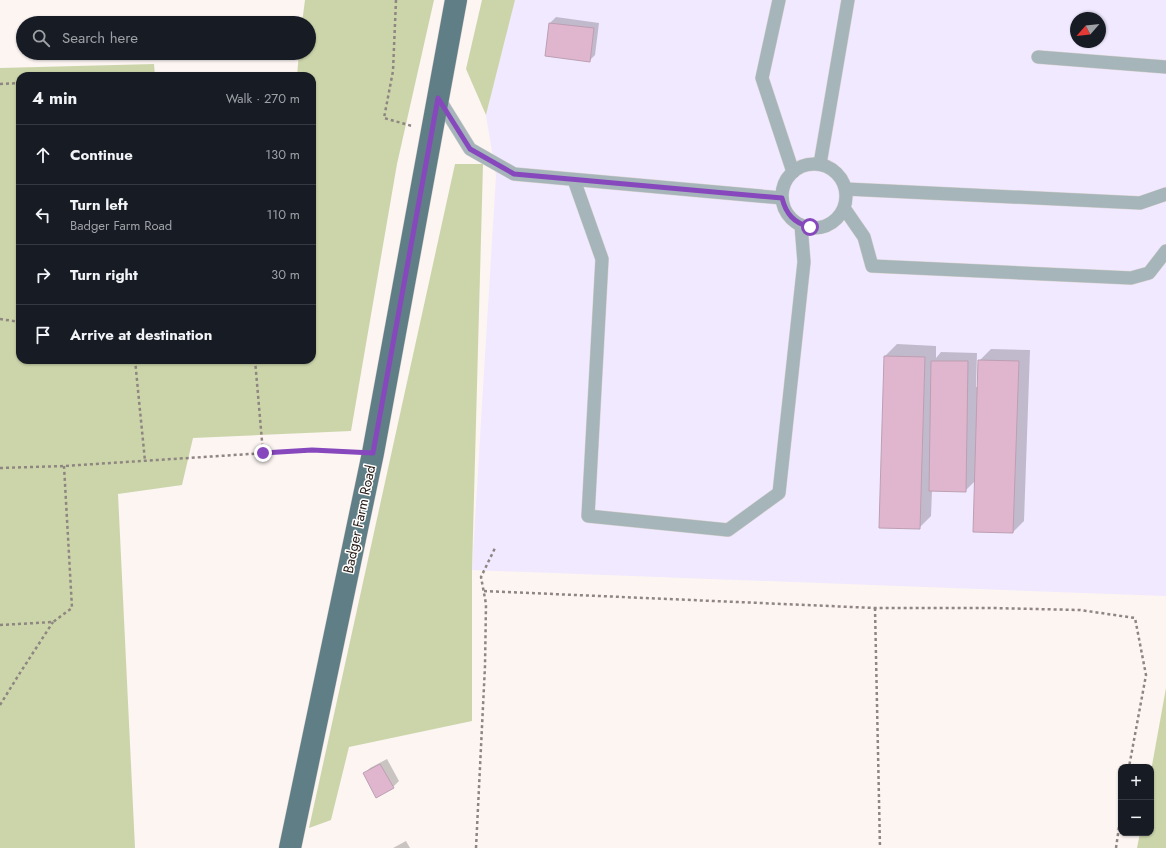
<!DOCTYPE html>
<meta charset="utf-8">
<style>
:root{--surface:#171b24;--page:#20242c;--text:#f1f3f6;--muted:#9ea1a6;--line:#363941}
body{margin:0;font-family:Jost,sans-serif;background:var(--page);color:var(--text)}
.controls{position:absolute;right:12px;bottom:12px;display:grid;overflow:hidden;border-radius:8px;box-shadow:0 1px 3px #0004}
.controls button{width:36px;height:36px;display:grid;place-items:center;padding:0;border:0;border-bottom:1px solid var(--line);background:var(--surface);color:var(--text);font:20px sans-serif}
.compass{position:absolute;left:1070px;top:12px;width:36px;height:36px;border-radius:50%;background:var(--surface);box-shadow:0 1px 3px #0004;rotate:242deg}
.stop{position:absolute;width:12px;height:12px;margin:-9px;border:3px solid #8748bd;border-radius:50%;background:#fff}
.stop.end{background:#8748bd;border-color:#fff;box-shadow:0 1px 4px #0008}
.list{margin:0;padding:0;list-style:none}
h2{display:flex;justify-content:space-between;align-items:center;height:52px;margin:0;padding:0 16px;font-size:17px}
h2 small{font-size:13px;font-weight:400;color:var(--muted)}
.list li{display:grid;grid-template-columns:26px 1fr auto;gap:12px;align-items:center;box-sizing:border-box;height:60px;padding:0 16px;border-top:1px solid var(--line)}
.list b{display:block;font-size:15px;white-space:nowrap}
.list p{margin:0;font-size:13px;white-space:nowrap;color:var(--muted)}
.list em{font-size:13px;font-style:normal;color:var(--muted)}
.icon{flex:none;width:22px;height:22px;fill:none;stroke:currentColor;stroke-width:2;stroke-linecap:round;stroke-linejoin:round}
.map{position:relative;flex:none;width:1166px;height:848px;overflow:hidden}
.search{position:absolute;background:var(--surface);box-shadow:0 1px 3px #0004;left:16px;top:16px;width:300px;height:44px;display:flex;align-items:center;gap:10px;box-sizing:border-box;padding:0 14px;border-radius:22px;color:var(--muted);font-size:15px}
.panel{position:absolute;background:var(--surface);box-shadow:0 1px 3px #0004;left:16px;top:72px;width:300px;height:292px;border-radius:12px}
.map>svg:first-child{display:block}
.industrial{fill:#f0e9ff;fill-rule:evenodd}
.green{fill:#ccd5aa}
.shadow{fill:#0003}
.building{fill:#e0b6cf;stroke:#bd9fb1}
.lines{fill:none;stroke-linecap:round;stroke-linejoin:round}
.lane-casing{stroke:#dad2cf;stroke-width:14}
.primary-casing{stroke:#dad2cf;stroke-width:23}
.path{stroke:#8f8581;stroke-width:2.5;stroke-dasharray:3 3;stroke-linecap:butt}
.lane{stroke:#a5b5b9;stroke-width:13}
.primary{stroke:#607e85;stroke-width:22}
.route{stroke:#8748bd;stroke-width:5}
.labels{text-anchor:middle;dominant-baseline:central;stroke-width:3;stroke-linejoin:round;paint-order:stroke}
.street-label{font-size:14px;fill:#271b16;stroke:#fff}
</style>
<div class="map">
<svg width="1166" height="848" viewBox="0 0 1166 848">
<rect width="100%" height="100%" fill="#fcf5f2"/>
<path class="industrial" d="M515,0H1166V596L472,570L496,176L486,115ZM1076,18H1100V42H1076Z"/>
<g class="green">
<polygon points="305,0 434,0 397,164 351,431 193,438 182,485 118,494 135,848 0,848 0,68 154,64 155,76 20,76 20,360 312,360 312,76 297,76 299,53 309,53 309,23 302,23"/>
<polygon points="482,0 515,0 486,115 466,69"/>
<polygon points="455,164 483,164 472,570 472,721 349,747 331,820 309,828"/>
<polygon points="1166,688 1166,848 1137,848 1140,833 1151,833 1151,771"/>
</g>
<g class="shadow">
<polygon points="556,17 599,23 595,55 589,61 546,56 550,23"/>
<polygon points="897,344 936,346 936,358 941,352 977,353 976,387 978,387 979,361 991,349 1030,350 1024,521 1013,532 975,481 965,491 932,490 931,516 919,528 885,356"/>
<polygon points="387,759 399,781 393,787 364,774 370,768"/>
<polygon points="406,841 410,848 393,848"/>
</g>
<g class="building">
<polygon points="549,23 594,28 590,62 545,56"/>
<polygon points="884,356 925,357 920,529 879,528"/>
<polygon points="978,360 1019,361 1013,533 973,532"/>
<polygon points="931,361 968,361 966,492 929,491"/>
<polygon points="380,764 394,788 376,798 363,773"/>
</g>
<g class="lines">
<defs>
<g id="lane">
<polyline points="779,0 762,78 793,172"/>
<polyline points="1038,57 1166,67"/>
<polyline points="439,99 470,149 514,174 782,198"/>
<polyline points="820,164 848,0"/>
<circle cx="814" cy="196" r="32"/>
<polyline points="574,180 602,259 588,516 728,530 779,493 804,262 801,225"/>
<polyline points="846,189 1140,203 1166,194"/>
<polyline points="844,208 864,237 872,266 1131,278 1149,273 1166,251"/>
</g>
<polyline id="primary" points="290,848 373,453 456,0"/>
</defs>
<use href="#lane" class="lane-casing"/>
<use href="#primary" class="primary-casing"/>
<g class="path">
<polyline points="396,0 393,71 384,118 412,126"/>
<polyline points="0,84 20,83"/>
<polyline points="0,319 20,322"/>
<polyline points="135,360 145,461"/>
<polyline points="255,360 263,453"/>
<polyline points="0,468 64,466 312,450 351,452"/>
<polyline points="484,591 875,608 992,608 1080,610 1135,618 1146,675 1129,767"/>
<polyline points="875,608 880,848"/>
<polyline points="0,625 53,622 72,608 64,466"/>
<polyline points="0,705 18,676 53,622"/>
<polyline points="476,848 485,666 486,604 481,577 495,548"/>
<polyline points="1116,848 1121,813"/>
</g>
<use href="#lane" class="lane"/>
<use href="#primary" class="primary"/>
</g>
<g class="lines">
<path class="route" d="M263,453L312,450L373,453L438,98L470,149L514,174L782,198C786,214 794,223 810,227"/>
</g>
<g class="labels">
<g class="street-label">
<text transform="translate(359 519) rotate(-78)">Badger Farm Road</text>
</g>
</g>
</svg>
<div class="controls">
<button>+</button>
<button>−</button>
</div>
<svg class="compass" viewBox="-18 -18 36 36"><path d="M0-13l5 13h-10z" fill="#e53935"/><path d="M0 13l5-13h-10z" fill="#9ea1a6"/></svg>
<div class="stop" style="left:810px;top:227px"></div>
<div class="stop end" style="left:263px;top:453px"></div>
<div class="search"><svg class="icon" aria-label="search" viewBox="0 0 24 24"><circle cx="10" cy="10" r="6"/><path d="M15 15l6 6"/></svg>Search here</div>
<section class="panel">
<h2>4 min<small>Walk · 270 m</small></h2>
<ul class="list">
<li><svg class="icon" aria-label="ahead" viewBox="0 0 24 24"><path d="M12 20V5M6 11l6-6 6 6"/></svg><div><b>Continue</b></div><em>130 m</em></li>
<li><svg class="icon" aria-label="left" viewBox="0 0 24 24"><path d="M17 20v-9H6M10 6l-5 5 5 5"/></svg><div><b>Turn left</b><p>Badger Farm Road</p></div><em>110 m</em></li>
<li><svg class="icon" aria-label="right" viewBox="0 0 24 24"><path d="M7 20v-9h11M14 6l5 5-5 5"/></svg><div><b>Turn right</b></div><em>30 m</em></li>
<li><svg class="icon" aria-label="arrive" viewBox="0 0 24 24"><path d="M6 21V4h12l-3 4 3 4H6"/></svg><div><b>Arrive at destination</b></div></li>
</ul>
</section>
</div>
